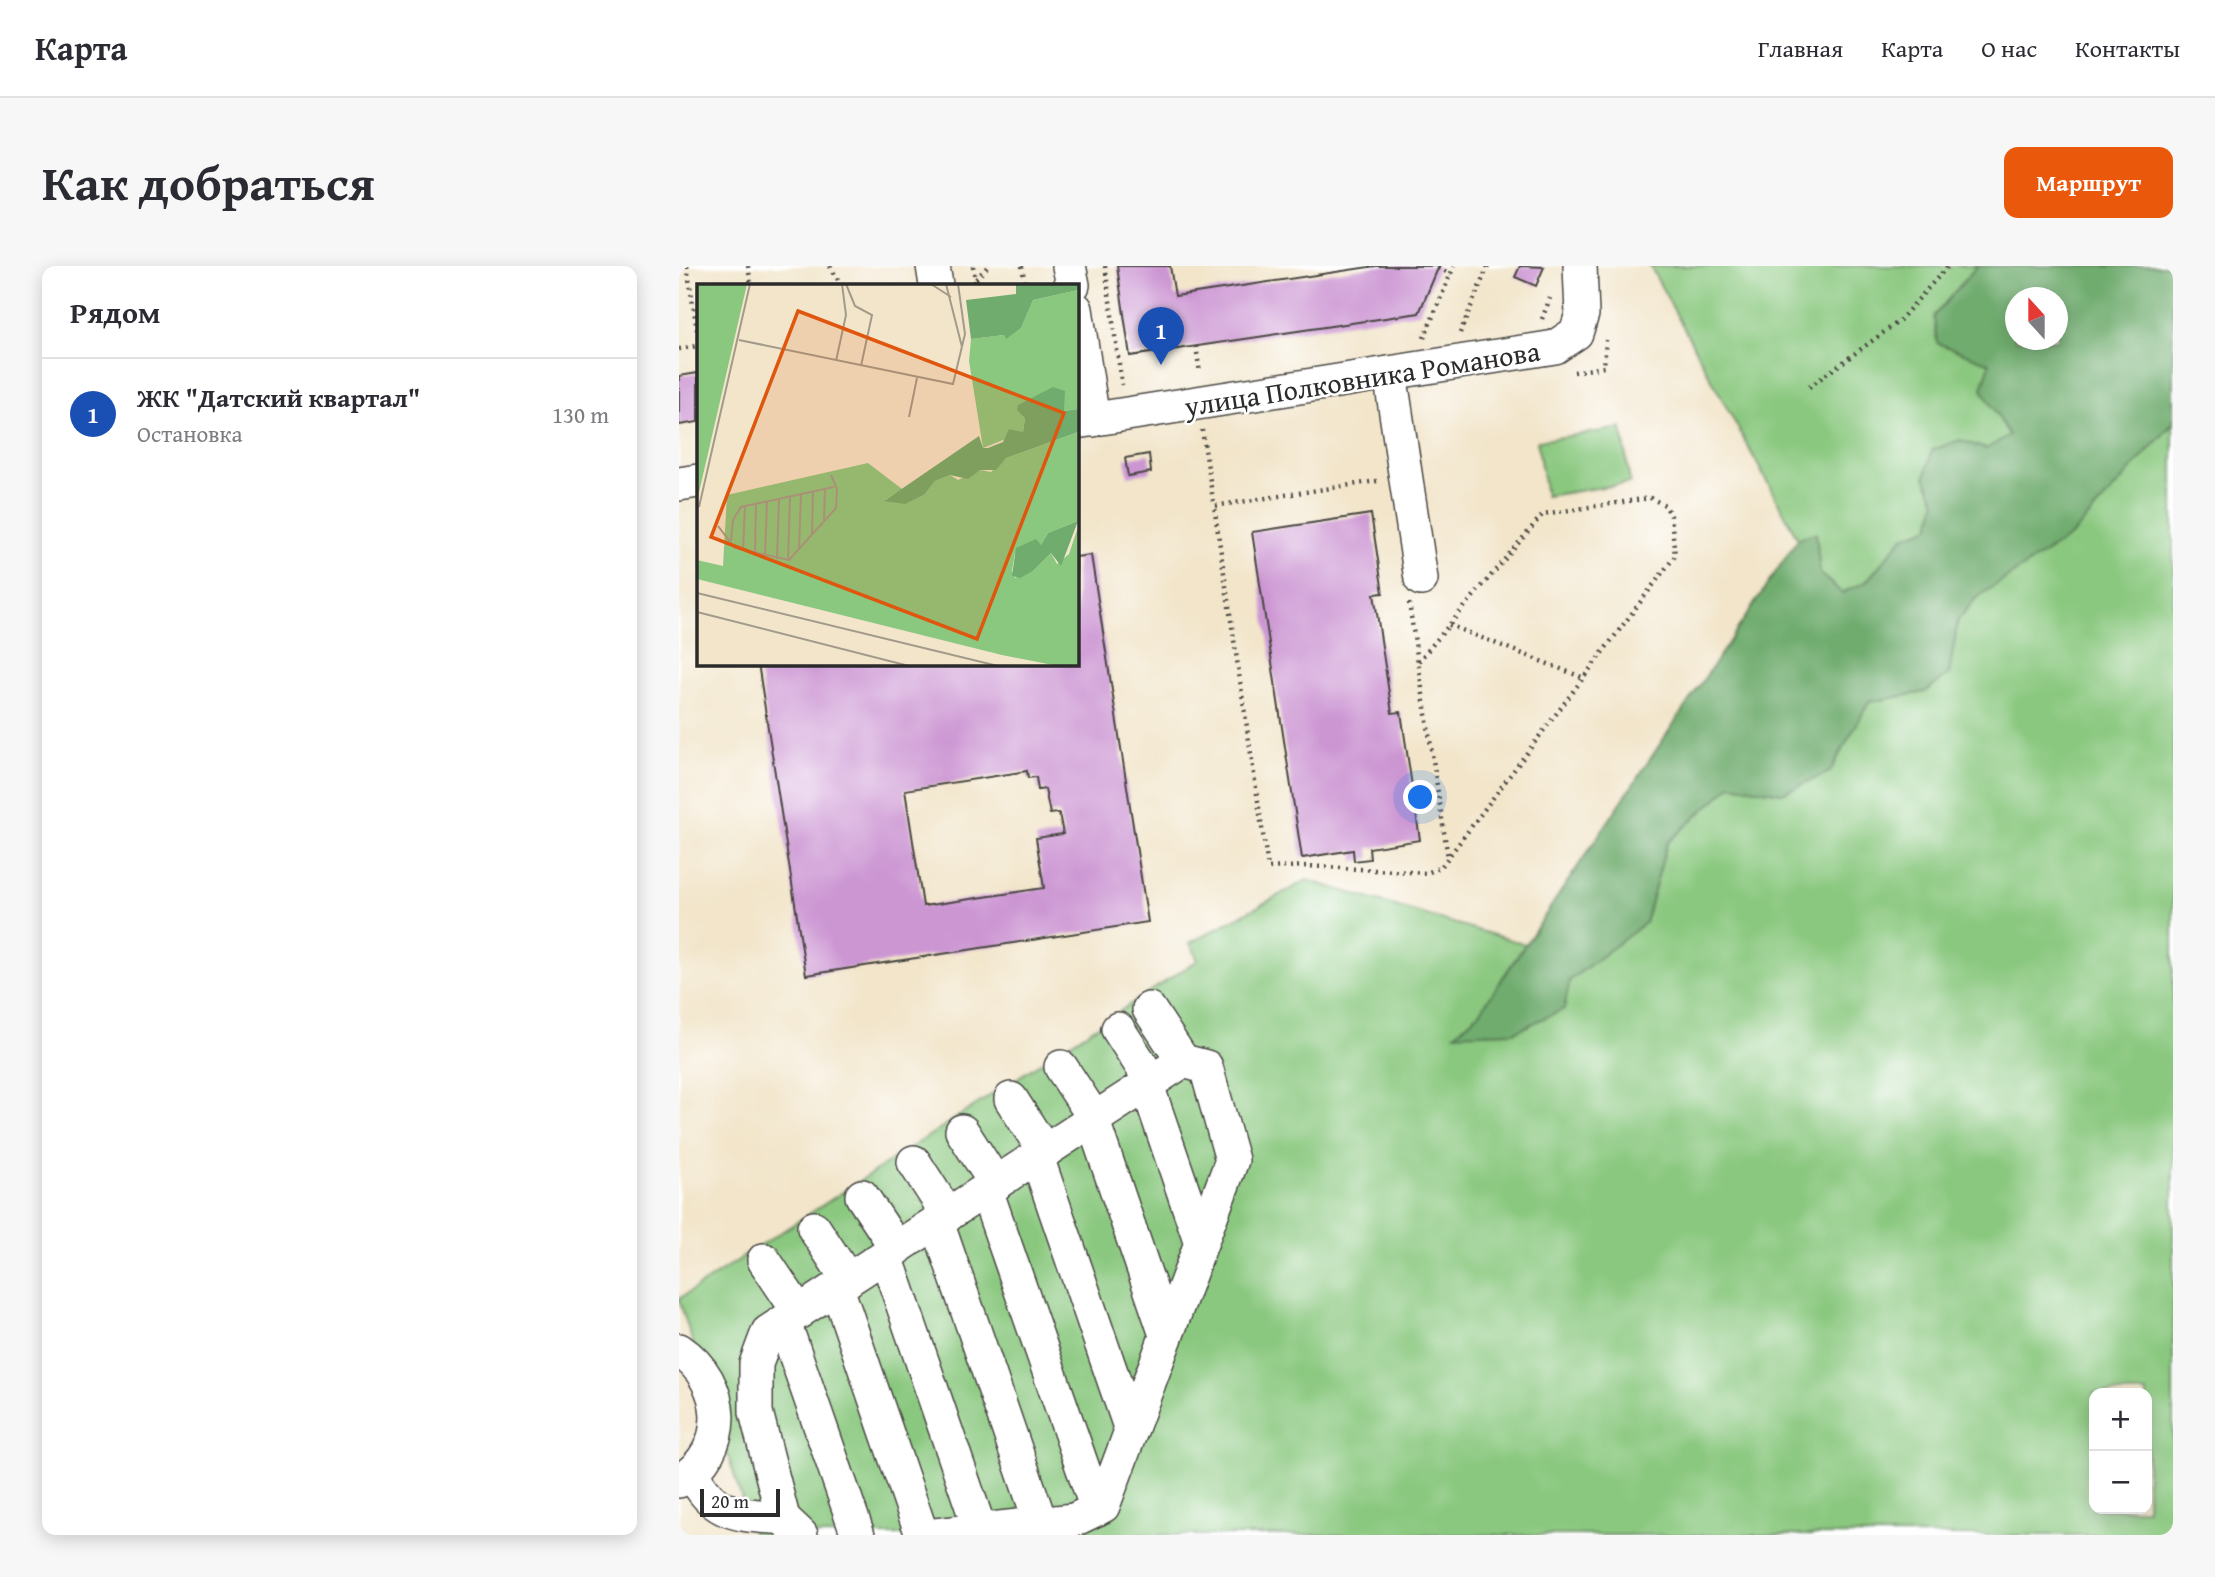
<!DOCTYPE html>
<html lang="ru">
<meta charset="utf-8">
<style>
:root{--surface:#fff;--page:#f7f7f7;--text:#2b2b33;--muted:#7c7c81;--line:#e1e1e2;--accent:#ea580c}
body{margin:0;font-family:"Gentium Book Plus",serif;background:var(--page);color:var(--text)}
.controls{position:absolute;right:21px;bottom:21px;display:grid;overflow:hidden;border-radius:14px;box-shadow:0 4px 18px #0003}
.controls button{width:63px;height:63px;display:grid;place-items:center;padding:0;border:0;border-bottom:2px solid var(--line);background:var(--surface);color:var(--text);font:35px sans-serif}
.compass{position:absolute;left:1326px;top:21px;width:63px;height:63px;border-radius:50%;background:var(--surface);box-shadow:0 4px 18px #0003;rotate:339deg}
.scale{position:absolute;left:21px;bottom:18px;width:80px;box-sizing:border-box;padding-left:7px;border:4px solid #2b2b2b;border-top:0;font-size:19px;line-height:24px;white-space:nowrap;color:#2b2b2b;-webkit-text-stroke:5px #fff;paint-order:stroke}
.you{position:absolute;left:742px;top:532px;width:24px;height:24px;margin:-18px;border:5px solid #fff;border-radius:50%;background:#1a73e8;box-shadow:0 0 0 10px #1a73e833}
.badge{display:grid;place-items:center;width:46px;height:46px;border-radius:50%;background:var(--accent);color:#fff;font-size:23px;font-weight:700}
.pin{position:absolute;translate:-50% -58px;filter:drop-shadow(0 2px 4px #0008)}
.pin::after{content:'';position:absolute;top:37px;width:24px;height:21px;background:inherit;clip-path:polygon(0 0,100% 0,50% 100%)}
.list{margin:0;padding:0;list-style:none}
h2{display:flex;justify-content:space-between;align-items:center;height:91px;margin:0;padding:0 28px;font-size:30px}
h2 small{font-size:23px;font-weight:400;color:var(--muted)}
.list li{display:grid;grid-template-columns:46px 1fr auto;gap:21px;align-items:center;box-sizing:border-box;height:112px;padding:0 28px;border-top:2px solid var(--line)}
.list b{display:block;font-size:26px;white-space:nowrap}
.list p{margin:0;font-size:23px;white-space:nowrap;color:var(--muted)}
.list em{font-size:23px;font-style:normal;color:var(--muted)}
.map{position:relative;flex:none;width:1494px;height:1269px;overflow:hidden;border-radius:14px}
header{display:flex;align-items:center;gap:42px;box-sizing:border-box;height:98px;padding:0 35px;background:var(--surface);border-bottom:2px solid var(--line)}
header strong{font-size:33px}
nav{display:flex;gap:38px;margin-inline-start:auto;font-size:24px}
.intro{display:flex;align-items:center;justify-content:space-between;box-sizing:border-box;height:168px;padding:0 42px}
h1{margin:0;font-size:49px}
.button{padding:18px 32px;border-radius:14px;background:var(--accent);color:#fff;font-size:24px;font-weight:700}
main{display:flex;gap:42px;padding:0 42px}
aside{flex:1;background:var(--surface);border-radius:14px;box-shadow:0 4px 18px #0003}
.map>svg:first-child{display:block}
.green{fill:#8ac87f;stroke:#5a7a55;stroke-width:2;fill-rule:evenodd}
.forest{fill:#6fac6e;stroke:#4d6c4c;stroke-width:2;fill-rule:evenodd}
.building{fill:#cc96d3;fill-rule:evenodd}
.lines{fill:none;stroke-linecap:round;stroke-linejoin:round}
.minor-casing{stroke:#494743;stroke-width:36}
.path{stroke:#494743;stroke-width:4.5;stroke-dasharray:2 5;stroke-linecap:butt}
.minor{stroke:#fff;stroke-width:33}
.labels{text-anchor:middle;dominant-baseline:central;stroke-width:5;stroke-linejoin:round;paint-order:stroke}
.street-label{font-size:28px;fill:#2b2b2b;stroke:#fff}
.inset-road{fill:none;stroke:#a29b8a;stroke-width:2}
.view{fill:#df570e;fill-opacity:0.15;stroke:#df570e;stroke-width:3.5}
.inset-edge{fill:none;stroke:#2b2b2b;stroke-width:3.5}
</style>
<header>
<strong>Карта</strong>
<nav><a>Главная</a><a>Карта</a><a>О нас</a><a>Контакты</a></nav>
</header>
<div class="intro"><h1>Как добраться</h1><a class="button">Маршрут</a></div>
<main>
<aside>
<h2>Рядом<small></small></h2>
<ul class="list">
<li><span class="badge" style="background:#1a4fb4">1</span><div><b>ЖК &quot;Датский квартал&quot;</b><p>Остановка</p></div><em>130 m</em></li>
</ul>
</aside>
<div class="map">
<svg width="1494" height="1269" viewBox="0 0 1494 1269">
<rect width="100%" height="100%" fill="#fff"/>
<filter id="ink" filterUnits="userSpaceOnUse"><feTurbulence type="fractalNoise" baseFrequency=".0143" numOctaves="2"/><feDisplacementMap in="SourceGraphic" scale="14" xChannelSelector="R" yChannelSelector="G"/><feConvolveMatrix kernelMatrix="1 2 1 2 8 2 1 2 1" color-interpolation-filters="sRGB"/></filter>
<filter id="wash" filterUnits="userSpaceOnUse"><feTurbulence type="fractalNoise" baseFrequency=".00686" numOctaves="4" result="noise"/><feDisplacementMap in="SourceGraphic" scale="28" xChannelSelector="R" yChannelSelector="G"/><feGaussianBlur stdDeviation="1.57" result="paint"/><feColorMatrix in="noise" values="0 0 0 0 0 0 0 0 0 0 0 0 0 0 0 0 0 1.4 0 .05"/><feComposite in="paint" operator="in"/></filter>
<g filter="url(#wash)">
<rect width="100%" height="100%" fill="#f2e5ca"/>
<g class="green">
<polygon points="971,0 1298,0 1255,50 1311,97 1303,123 1331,169 1307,183 1281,174 1246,210 1257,235 1251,261 1224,271 1187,316 1163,327 1141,308 1137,267 1119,273"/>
<path d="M1494,157V1269H74L0,1033L519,694L511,677L628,614L846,678L801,746L777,767L891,714L966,657L988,577L1052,519L1103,527L1150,506L1190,436L1246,426L1270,408L1279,354L1297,332L1393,269ZM1415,1127H1468V1243H1415Z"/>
<polygon points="943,162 951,217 867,230 858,175"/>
</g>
<path class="forest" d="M1298,0H1494V157L1393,269L1297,332L1279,354L1270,408L1246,426L1190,436L1151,506L1103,527L1052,519L988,577L966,657L891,714L885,743L835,766L776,768L801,746L1119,273L1137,267L1141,308L1163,327L1187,316L1224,271L1251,261L1257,235L1246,211L1253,184L1281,174L1307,183L1330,169L1303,123L1311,97L1258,77L1255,50ZM1336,32H1378V74H1336Z"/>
<g id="blocks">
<g class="building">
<polygon points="438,0 491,0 496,30 697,0 760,0 740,47 451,90"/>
<polygon points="841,0 865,1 857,20 836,11"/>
<polygon points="19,107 19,156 0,159 0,110"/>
<polygon points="470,188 472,206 449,210 446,192"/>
<polygon points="692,248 704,327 695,328 713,447 722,446 741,574 690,582 691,593 675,595 674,584 623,592 573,266"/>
<path d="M412,289L469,656L127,709L79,397H397V291ZM348,505L349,512L357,511L359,524L366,523L371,548L380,547L384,568L357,572L365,622L244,640L226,524Z"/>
</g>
</g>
</g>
<g filter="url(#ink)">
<use href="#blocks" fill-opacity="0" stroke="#494743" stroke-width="2"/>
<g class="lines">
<defs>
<g id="minor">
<polyline points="254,0 257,19"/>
<polyline points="390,0 394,19"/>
<polyline points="397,43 414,154"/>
<polyline points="711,107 742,313"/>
<polyline points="397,156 876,81 897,67 903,48 901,0"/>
<polyline points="0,218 19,215"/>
<polyline points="439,763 473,816"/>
<polyline points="382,801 416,853"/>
<polyline points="468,819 522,977"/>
<polyline points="332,833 366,886"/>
<polyline points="414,855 487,1069"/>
<polyline points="283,865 317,918"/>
<polyline points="358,891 452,1164"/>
<polyline points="235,896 269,949"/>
<polyline points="307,924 418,1243"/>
<polyline points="183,930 218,983"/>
<polyline points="258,956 362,1258"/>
<polyline points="135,962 169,1014"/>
<polyline points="207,990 301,1264"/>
<polyline points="85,994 120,1046"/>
<polyline points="158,1022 243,1269"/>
<polyline points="105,1056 179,1269"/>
<path d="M0,1084C48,1116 53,1184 0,1215"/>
<path d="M13,1206C34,1251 60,1248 104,1252L122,1269"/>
<polyline points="104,1252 77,1146 77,1098 89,1066 504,795"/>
<polyline points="256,1269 395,1254 424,1240 553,894 527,801 504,795 470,743"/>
</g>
</defs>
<use href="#minor" class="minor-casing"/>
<g class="path">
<polyline points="8,0 19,70"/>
<polyline points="69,0 72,19"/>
<polyline points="151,0 162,19"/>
<polyline points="294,0 297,19"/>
<polyline points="343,0 346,19"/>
<polyline points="426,0 443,119"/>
<polyline points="759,2 772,8"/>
<polyline points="297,13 309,0"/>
<polyline points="863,53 871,32"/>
<polyline points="781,67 809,0"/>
<polyline points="745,72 775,0"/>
<polyline points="517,80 521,107"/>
<polyline points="0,83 19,80"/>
<polyline points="895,106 925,101 927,74"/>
<polyline points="1130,121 1219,56 1269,0"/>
<polyline points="523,164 535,240"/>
<polyline points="698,215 535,240 589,602 628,600 748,607 762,601 996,290 992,250 986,239 971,232 864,248 739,396"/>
<polyline points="730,337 769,592"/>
<polyline points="770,359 905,412"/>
</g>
<use href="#minor" class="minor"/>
</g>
</g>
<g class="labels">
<g class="street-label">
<text transform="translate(683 112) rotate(-9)">улица Полковника Романова</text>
</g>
</g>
<g transform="translate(18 18)">
<rect width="382" height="382" fill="#f2e5ca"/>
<path d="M0,0H50L0,217ZM381,6V125L367,127L365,117L328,134L326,148L286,164L272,77L274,55L307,51L309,54L324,44L336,16ZM381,148V237L351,249L344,261L318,269L315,287L318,294L336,287L354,269L360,280L372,270L381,243V381H356L305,371L0,295V276L26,282L30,211L171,179L205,205L188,216L211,215L228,210L238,197L253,191L261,196L283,186L294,188L309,174Z" fill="#8ac87f"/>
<path d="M319,0H381V6L336,16L324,44L309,55L307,51L274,55L269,16L319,10ZM356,103L368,107L367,127L381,125V148L309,174L299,186H283L271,195L253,191L238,197L228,210L208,220L187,217L282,152L286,164H291L306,158L312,145L326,148L328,134L320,126L321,121ZM381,237L364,282L354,269L336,287L323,294L315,292L319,264L339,255L344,261L351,249Z" fill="#6fac6e"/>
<path class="inset-road" d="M149,0L158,22L175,31L164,82M234,0L254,13M249,0L265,63M42,56L256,100L268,50L261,0M139,77L149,31L145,0M212,133L220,94M2,223L53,0M127,236L128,205M21,242L38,264L92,276L139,224L140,205L134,191M115,250L116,207M34,257L36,236L44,223L137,203M102,265L104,210M46,266L48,222M58,270L59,219M68,272L70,217M80,275L82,215M91,277L93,212M0,309L301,382M0,328L212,382"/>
<path class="view" d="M101,27L367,129L280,355L14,253Z"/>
<rect width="382" height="382" class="inset-edge"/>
</g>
</svg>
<div class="controls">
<button>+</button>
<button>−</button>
</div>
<svg class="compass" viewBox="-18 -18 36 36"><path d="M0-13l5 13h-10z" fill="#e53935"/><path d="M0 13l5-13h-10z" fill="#7c7c81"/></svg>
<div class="scale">20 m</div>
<div class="you"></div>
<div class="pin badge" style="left:482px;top:99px;background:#1a4fb4">1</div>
</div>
</main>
